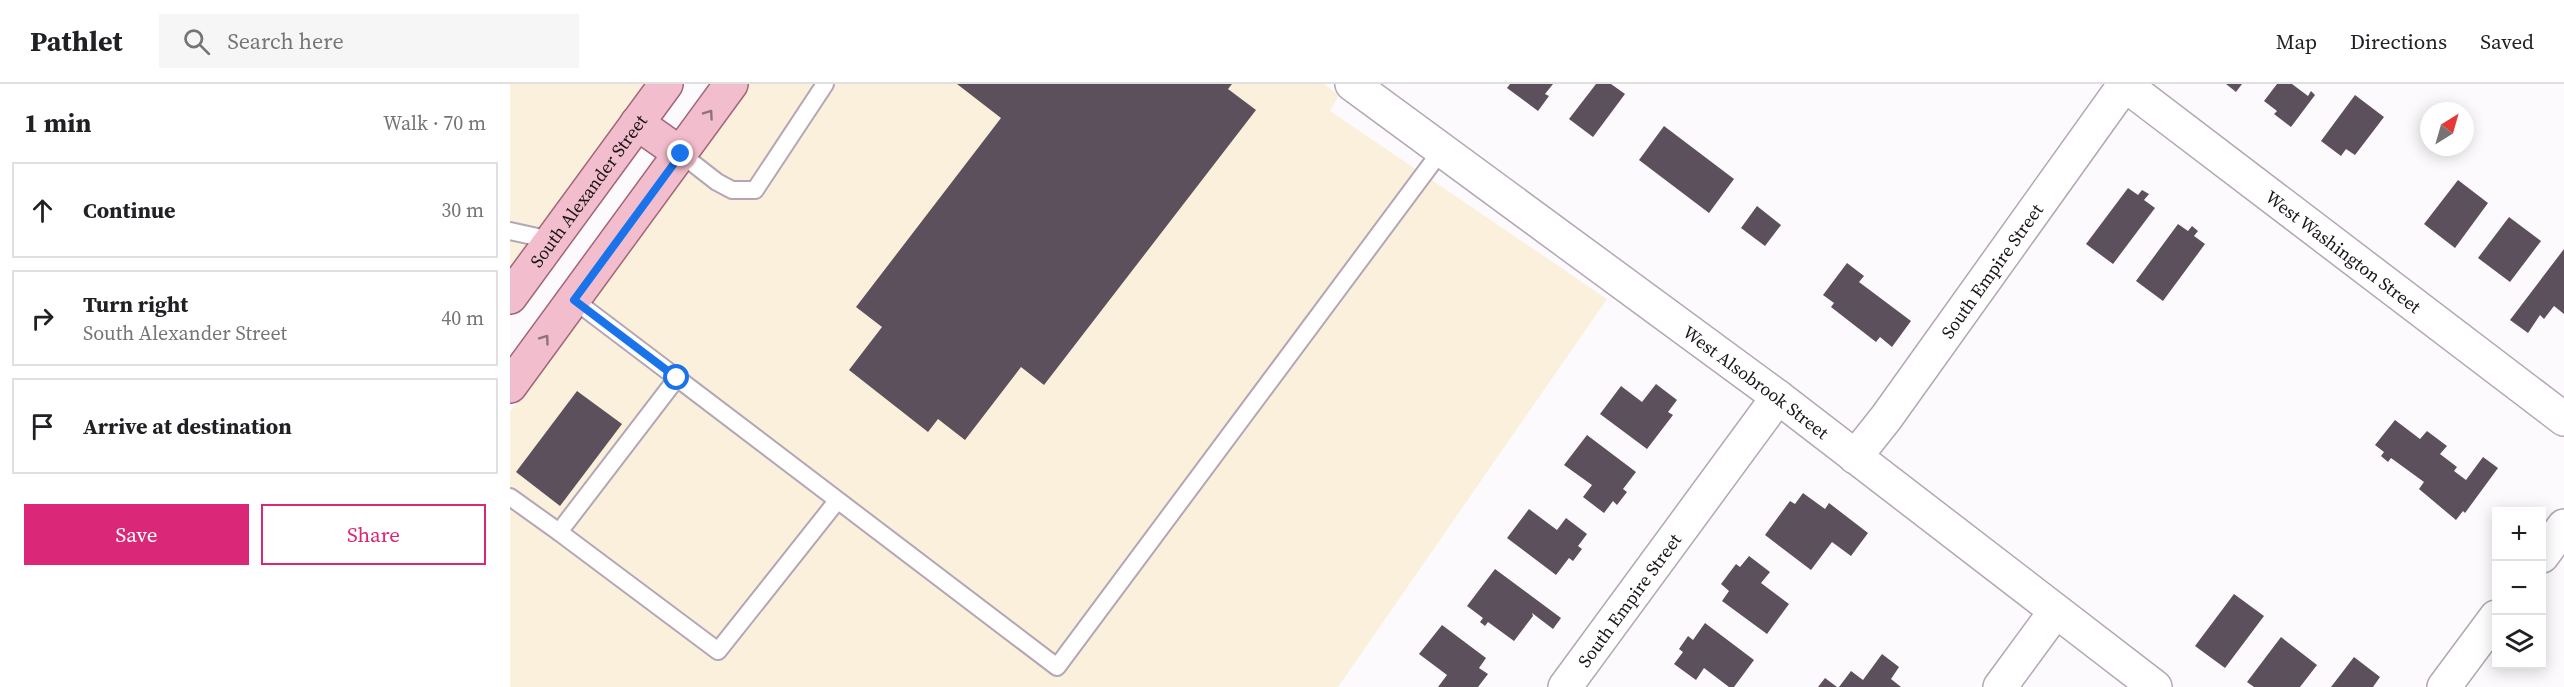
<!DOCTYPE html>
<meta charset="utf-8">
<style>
:root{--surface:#fff;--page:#f6f6f6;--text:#202124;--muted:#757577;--line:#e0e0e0;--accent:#db2777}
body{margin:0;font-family:"Source Serif 4",serif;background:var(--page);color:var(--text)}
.controls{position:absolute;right:18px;bottom:18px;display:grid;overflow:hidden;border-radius:0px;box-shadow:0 3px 15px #0003}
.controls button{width:54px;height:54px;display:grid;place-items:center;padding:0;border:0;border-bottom:2px solid var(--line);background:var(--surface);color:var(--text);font:30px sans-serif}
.compass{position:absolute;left:1910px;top:18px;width:54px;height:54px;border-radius:50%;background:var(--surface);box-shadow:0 3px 15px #0003;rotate:37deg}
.stop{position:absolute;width:18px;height:18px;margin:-14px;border:4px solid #1a73e8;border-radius:50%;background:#fff}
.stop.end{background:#1a73e8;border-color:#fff;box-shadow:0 2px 6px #0008}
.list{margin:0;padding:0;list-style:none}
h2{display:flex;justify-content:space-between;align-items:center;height:78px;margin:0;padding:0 24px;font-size:26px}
h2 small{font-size:20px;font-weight:400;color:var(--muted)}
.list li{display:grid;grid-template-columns:39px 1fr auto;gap:18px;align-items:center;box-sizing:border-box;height:96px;margin:0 12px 12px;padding:0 12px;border:2px solid var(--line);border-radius:0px}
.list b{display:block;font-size:22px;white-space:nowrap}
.list p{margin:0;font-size:20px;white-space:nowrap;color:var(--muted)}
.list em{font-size:20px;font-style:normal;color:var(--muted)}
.actions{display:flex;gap:12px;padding:18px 24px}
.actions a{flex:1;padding:14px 0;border:2px solid var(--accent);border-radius:0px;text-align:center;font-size:21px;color:var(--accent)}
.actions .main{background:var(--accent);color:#fff}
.icon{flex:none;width:33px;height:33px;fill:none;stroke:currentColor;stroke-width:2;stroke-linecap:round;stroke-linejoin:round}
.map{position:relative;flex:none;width:2054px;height:603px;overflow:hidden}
header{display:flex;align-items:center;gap:36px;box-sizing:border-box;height:84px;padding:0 30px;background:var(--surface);border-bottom:2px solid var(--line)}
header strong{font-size:28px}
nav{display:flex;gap:33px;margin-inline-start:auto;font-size:21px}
.search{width:420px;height:54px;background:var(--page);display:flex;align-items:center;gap:15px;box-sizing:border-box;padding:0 21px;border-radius:0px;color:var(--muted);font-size:22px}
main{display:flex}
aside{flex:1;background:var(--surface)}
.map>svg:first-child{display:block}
.industrial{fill:#fbf0db}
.building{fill:#5c505d}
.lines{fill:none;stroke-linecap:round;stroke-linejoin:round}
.lane-casing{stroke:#b4a6b5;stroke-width:20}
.street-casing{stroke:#b4a6b5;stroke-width:36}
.primary-casing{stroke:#a16678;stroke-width:36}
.lane{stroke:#fff;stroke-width:16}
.street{stroke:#fff;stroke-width:33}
.primary{stroke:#f2bdcc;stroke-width:33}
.oneway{stroke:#91717c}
.route{stroke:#1a73e8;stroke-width:8}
.labels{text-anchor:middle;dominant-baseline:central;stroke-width:6;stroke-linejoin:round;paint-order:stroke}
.street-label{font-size:18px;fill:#1a151a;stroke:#fff}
</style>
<header>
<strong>Pathlet</strong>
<div class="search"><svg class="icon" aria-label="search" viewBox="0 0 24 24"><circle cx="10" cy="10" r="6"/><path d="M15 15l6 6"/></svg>Search here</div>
<nav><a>Map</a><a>Directions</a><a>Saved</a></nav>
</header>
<main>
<aside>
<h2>1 min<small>Walk · 70 m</small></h2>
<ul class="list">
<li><svg class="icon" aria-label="ahead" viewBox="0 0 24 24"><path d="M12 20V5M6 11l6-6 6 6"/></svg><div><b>Continue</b></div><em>30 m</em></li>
<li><svg class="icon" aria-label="right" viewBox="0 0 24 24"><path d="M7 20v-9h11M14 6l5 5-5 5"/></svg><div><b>Turn right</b><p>South Alexander Street</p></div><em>40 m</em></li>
<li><svg class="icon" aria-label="arrive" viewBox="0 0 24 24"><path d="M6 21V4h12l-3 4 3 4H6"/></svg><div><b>Arrive at destination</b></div></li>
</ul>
<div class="actions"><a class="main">Save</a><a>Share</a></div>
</aside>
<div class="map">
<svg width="2054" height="603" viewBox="0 0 2054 603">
<rect width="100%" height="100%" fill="#fdfafd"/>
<g class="industrial">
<polygon points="0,0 137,0 0,188"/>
<polygon points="239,0 814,0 829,11 820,27 1097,215 828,603 0,603 0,328"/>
</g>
<g class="building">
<polygon points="447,0 722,0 718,5 746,26 534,301 511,283 455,356 428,335 418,348 339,286 372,243 346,223 491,34"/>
<polygon points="1000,0 1043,0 1035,10 1039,12 1028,27 997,4"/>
<polygon points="1086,0 1101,0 1115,10 1083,53 1059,35"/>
<polygon points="1716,0 1732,0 1726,8"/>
<polygon points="1767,0 1782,0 1798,12 1801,7 1805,11 1781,43 1764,30 1767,27 1754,17"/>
<polygon points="1845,11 1874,33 1845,71 1836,65 1831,72 1811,57"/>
<polygon points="1154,42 1224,95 1199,129 1129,76"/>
<polygon points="1948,96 1978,119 1945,164 1914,140"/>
<polygon points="1618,104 1628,111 1632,106 1639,110 1634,116 1645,124 1603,180 1576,160"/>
<polygon points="1247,122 1271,141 1255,162 1231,144"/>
<polygon points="1999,133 2031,157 2000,198 1968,174"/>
<polygon points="1668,140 1678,147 1682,142 1688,147 1684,152 1695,160 1653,217 1626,197"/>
<polygon points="2054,165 2054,230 2044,222 2034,235 2030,231 2018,249 2000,236"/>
<polygon points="1337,179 1354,192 1349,198 1401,237 1382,263 1370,253 1366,258 1321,223 1324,219 1313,211"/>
<polygon points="1146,300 1167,316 1158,328 1163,331 1137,365 1090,330 1111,302 1132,318"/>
<polygon points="67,307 112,340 50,422 6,388"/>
<polygon points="1885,336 1910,355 1917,347 1937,362 1930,370 1947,383 1944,387 1956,396 1973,373 1988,384 1955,429 1953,427 1946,436 1909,405 1914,398 1881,374 1878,378 1871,372 1874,368 1865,361"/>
<polygon points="1077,351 1126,388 1113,405 1117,408 1107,421 1103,417 1094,429 1073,413 1082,401 1054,381"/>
<polygon points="1293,409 1315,425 1319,419 1358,449 1341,472 1322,458 1301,486 1255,451 1280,417 1285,420"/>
<polygon points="1019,425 1047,446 1056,434 1077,450 1068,462 1072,465 1063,477 1059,474 1046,491 997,454"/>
<polygon points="1239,472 1260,488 1251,499 1279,520 1257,550 1212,517 1219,507 1211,500 1226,480 1230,483"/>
<polygon points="985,485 1051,534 1043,545 1022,529 1023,532 1004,557 978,538 975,542 970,538 973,534 957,522"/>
<polygon points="1724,510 1754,532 1715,584 1685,562"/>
<polygon points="1195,539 1244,576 1224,603 1219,603 1194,584 1186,596 1164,580 1173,568 1169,565 1178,552 1183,556"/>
<polygon points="932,541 976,574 969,584 978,590 968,603 928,603 937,591 909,570"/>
<polygon points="1771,553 1807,581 1790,603 1744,603 1737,598"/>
<polygon points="1372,570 1389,583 1381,595 1391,603 1329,603 1341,587 1353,596"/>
<polygon points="1844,573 1870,593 1863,603 1821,603"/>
<polygon points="1315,594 1327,603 1308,603"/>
</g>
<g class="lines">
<defs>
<g id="lane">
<polyline points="171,70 207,98 222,106 245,106 315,0"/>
<polyline points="0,147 41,156"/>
<polyline points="64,216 167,294"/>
<polyline points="0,413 49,448"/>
<polyline points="327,417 208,567 49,448 167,294 547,583 931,67"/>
</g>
<g id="street">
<path id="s1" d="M842,0L1268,313L1645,603"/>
<path id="s2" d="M1614,0L2054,335"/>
<path id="s3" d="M1345,373L1376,334L1615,0"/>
<polyline points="2032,472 2054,442"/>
<path id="s4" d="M1055,603L1268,313"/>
<polyline points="1490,603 1545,528"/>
<polyline points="1934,603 1986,533"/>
</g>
<g id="primary">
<polyline points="127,39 171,70"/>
<path id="s5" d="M0,213L156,0"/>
<polyline points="0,302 221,0"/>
</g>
</defs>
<use href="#lane" class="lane-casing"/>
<use href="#street" class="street-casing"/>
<use href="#primary" class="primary-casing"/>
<use href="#lane" class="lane"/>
<use href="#street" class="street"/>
<use href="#primary" class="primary"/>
</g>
<defs><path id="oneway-chevron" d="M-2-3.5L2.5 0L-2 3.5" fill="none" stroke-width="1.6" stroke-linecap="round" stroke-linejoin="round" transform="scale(1.5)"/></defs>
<g class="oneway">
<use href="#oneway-chevron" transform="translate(199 30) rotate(-55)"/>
<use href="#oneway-chevron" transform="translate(35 255) rotate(-54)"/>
</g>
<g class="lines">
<polyline class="route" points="167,294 64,216 171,70"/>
</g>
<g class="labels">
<g class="street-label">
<text stroke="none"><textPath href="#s5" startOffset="132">South Alexander Street</textPath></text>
<text stroke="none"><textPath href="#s2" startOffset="276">West Washington Street</textPath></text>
<text stroke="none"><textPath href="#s3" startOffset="231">South Empire Street</textPath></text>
<text stroke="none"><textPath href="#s1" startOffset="502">West Alsobrook Street</textPath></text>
<text stroke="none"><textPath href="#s4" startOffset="108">South Empire Street</textPath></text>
</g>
</g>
</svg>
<div class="controls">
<button>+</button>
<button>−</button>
<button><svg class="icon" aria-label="layers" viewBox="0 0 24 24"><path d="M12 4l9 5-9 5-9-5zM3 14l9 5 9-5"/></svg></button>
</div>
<svg class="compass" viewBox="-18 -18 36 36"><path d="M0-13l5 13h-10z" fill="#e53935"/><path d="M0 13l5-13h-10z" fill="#757577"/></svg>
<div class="stop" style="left:167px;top:294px"></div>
<div class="stop end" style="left:171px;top:70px"></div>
</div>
</main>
